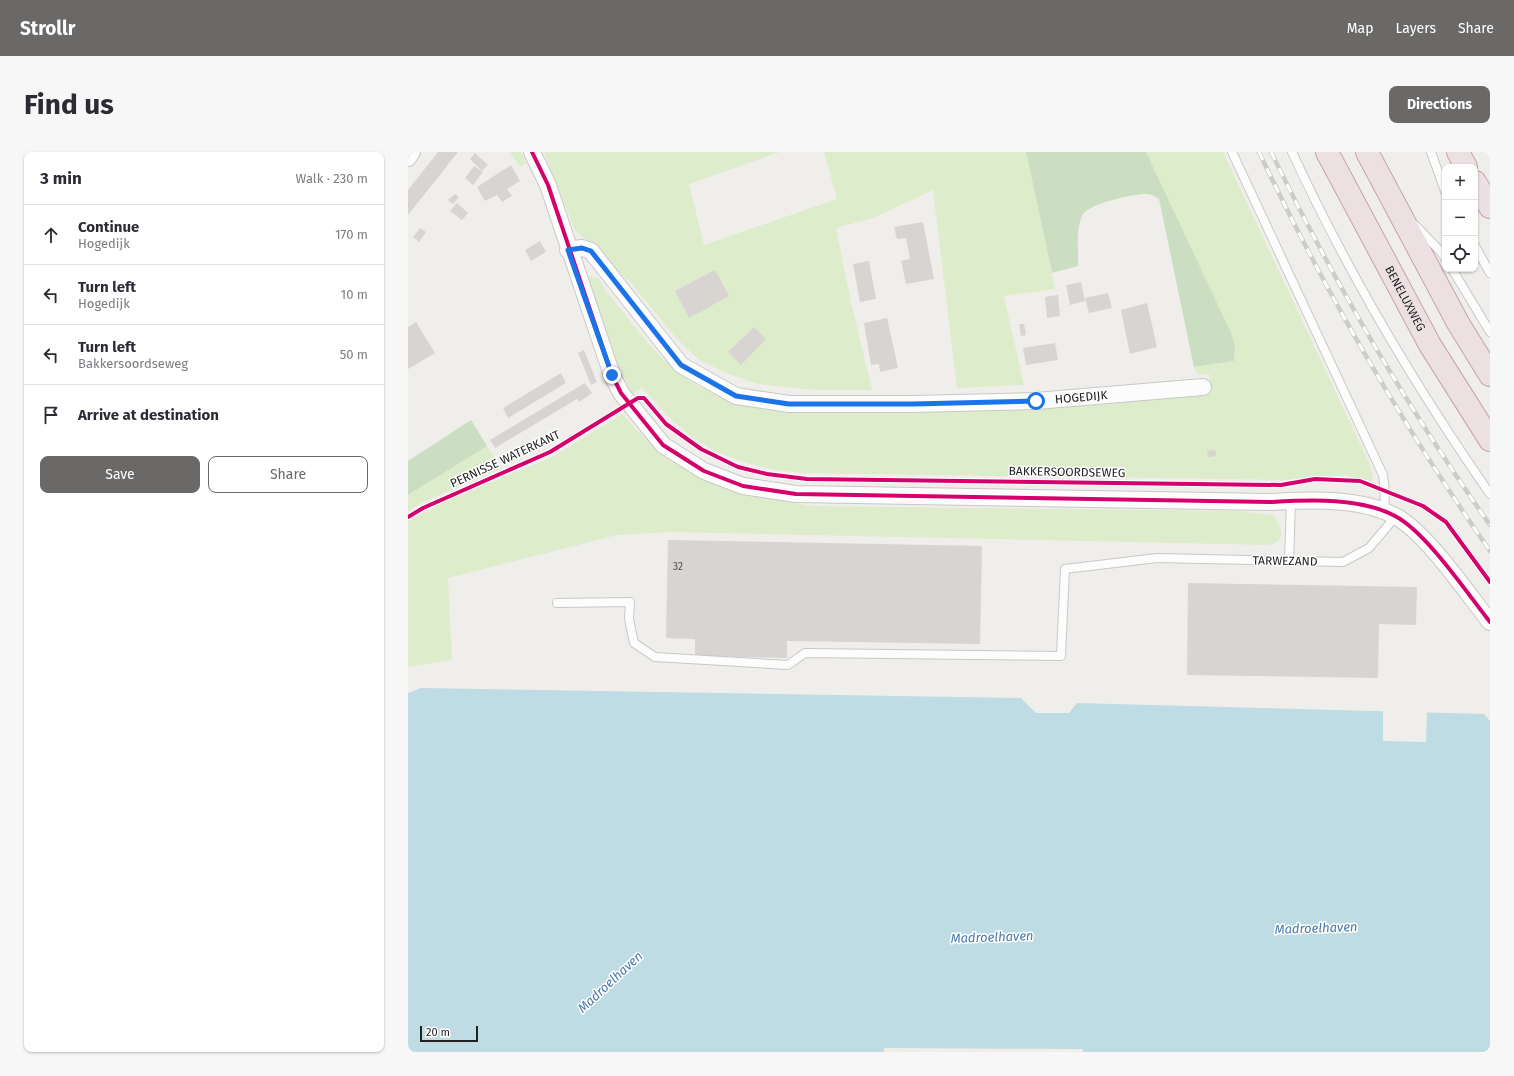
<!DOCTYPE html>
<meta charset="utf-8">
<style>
:root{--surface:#fff;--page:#f7f7f7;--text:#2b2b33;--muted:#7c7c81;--line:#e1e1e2;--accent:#6a6968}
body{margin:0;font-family:"Fira Sans",sans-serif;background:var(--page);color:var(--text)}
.controls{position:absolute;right:12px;top:12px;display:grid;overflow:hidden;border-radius:8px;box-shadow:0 1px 3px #0004}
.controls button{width:36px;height:36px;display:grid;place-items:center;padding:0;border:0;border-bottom:1px solid var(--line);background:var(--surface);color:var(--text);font:20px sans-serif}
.scale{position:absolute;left:12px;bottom:10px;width:58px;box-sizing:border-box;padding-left:4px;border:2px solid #222;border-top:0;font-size:11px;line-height:14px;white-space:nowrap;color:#222;-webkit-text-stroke:3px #fff;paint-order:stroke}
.stop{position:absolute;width:12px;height:12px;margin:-9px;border:3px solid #1a73e8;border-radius:50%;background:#fff}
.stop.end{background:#1a73e8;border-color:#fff;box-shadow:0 1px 4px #0008}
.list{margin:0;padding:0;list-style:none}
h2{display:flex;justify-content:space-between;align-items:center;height:52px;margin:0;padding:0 16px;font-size:17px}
h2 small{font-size:13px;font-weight:400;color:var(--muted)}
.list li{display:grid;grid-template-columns:26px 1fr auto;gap:12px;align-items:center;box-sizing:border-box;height:60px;padding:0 16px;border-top:1px solid var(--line)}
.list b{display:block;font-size:15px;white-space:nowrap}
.list p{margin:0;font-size:13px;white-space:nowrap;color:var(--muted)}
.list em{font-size:13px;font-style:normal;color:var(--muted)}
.actions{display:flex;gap:8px;padding:12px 16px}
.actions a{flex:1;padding:9px 0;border:1px solid var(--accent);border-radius:8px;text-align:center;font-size:14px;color:var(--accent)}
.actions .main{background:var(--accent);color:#fff}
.icon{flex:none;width:22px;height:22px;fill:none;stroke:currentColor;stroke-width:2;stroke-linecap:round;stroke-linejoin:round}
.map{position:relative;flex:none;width:1082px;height:900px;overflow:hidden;border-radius:8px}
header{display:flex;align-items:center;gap:24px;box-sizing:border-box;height:56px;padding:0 20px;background:var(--accent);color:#fff}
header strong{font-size:19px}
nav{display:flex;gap:22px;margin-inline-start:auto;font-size:14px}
.intro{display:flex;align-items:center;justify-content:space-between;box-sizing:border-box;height:96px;padding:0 24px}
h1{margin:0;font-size:28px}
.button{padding:10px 18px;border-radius:8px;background:var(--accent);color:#fff;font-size:14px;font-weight:700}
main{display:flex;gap:24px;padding:0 24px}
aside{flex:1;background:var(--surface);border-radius:8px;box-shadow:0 1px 3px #0004}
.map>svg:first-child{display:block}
.grass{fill:#ddeccb}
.forest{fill:#cbdec1}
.water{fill:#bfdbe3}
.pier{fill:#f0eeeb}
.building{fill:#d7d4d2}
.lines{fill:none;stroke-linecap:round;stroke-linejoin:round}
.service-casing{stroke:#c9c8c7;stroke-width:10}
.minor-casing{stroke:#c9c8c7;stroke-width:18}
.motorway-casing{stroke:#c5a2ac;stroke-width:24}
.service{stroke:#fdfcfc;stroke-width:8}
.minor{stroke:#fdfcfc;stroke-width:16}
.motorway{stroke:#ece0e2;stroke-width:22}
.rail-casing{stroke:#ccc;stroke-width:4.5}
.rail{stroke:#fff;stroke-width:3;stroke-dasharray:9;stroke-linecap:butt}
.cycleway-casing{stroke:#fff;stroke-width:6}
.cycleway{stroke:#d6006c;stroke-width:4}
.route{stroke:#1a73e8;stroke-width:5}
.labels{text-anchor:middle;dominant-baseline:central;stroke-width:3;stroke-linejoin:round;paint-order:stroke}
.number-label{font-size:10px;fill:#4f4e4e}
.street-label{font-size:12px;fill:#222;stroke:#fff}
.water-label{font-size:13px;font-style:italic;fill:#4a7aab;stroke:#fff}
</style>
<header>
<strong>Strollr</strong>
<nav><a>Map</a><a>Layers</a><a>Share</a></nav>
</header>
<div class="intro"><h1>Find us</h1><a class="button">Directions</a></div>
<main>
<aside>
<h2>3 min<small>Walk · 230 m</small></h2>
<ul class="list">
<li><svg class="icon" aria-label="ahead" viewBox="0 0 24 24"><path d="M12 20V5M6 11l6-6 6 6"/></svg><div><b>Continue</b><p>Hogedijk</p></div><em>170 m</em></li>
<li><svg class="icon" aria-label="left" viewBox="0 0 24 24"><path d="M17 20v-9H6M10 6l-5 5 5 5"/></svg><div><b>Turn left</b><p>Hogedijk</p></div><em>10 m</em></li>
<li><svg class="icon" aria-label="left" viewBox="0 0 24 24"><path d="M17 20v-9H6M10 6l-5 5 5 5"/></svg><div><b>Turn left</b><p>Bakkersoordseweg</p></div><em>50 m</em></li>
<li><svg class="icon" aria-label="arrive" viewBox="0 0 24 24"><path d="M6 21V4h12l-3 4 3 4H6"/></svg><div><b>Arrive at destination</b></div></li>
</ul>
<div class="actions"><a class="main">Save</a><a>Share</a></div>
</aside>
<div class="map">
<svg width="1082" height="900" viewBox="0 0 1082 900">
<rect width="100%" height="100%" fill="#f0eeeb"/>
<g class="grass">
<polygon points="102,0 113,0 118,11 112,15"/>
<polygon points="136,0 372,0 281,32 296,93 429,47 416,0 618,0 647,137 596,144 616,233 549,236 525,38 465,66 428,76 443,150 464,238 406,238 350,232 318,221 291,208 269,187 222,130 167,78"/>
<path d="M738,0H815L963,315L965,325L964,330L936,323L873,328L395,321C362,318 324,310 295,292C271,278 252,256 234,235L224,242L209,210L180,124L190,126L197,138C225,171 252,212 290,234C333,258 389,258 437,259C559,263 681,251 803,241L801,222L790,223L786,215L826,209L827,194Z"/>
<path d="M214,262L246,296L284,321L326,340L403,354L831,359L865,363C875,376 879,391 859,393L260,380L209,383L40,426L44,508L0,515V369L44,346L144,305Z"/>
<polygon points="79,294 94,316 13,351 0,359 0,343"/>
</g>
<g class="forest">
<path d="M618,0H738L823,181L827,194L826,209L786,215L751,47C748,45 743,42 740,42C727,41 678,52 674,64C667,80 671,97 670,114L644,121Z"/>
<polygon points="63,268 79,294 0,343 0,309"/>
</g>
<polygon class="water" points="13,536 613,546 628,561 661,561 669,551 1076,562 1082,569 1082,900 0,900 0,541"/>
<g class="pier">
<polygon points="975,557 1019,558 1018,590 975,589"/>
<polygon points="476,896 675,897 675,900 476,900"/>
</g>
<g class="building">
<polygon points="30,0 50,0 0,63 0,38"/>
<polygon points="67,1 80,13 74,19 62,7"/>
<polygon points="103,13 112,29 99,37 104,44 94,50 89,43 77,49 69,35"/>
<polygon points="66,14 75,20 65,33 57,26"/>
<polygon points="47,42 51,45 45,52 40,48"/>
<polygon points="49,51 60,61 54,68 42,59"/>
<polygon points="515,70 526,127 498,132 493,109 502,107 498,86 489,87 486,75"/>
<polygon points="12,76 18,80 11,90 5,85"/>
<polygon points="132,89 138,100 123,109 117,98"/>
<polygon points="461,109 468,147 452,150 445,112"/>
<polygon points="307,118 321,144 281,166 267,139"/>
<polygon points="673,130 677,149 662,153 658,133"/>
<polygon points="700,141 704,156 681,161 677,146"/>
<polygon points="650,143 652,164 639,166 637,145"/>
<polygon points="739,151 749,195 722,202 713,158"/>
<polygon points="479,166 490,216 472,220 471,212 463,213 456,171"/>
<polygon points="8,170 27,201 0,217 0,175"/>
<polygon points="611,172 616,172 618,183 613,184"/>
<polygon points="346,175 358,187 333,213 320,200"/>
<polygon points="647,191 650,208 618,213 615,196"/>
<polygon points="176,198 189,230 183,233 170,201"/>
<polygon points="153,221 158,231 100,266 95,256"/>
<polygon points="177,231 184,241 171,250 169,247 87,296 82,288"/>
<polygon points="807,298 808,304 800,305 799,299"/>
<polygon points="260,388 574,394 572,492 379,489 379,506 287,504 287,487 258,486"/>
<polygon points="780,431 1009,435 1008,473 971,472 970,526 779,523"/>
</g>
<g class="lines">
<defs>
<g id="service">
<polyline points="824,0 975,323 977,339 976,359"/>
<path d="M884,0C939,119 1007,234 1082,342"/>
<polyline points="1023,0 1037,39"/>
<polyline points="1006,72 1033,100 1037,106"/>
<polyline points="1067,94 1082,121"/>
<polyline points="1044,117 1082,180"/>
<polyline points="881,410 883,349"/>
<polyline points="149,451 222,450 221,467 226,491 247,505 380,513 397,501 653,504 657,417 749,406 935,410 961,396 988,364"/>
</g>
<g id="minor">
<path d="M124,0L140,33L204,223L213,241L255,293L296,319L335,334L388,342L862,350C901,348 952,345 987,364C1018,380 1059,441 1082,470"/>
<polyline points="0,6 4,0"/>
<path id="s1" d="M160,98L174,96L183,99L273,213L328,244L381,252H505L628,249L795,235"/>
</g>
<g id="motorway">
<path id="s2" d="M919,0L1022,193L1082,288"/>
<polyline points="959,0 1050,171 1082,223"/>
<polyline points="1050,0 1058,15"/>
<polyline points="1067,30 1082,55"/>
</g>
</defs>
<use href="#service" class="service-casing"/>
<use href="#minor" class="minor-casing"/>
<use href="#motorway" class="motorway-casing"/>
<use href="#service" class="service"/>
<use href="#minor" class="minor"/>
<use href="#motorway" class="motorway"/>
<defs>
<g id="rail">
<path d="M851,0C917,140 994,272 1082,399"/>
<path d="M863,0C926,130 999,255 1082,373"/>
</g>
</defs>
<use href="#rail" class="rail-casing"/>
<use href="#rail" class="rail"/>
<defs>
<g id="cycleway">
<path d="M124,0L140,33L204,223L213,241L255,293L296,319L335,334L388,342L862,350C901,348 952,345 987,364C1018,380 1059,441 1082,470"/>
<polyline points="0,365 15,356 142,300 230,246 236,246 258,272 293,297 330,315 359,322 399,327 873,333 907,327 952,329 1015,354 1038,370 1082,430"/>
</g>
</defs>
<use href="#cycleway" class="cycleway-casing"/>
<use href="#cycleway" class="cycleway"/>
</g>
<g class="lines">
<polyline class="route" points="204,223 160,98 174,96 183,99 273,213 328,244 381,252 505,252 628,249"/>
</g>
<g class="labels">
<g class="number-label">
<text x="270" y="415">32</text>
</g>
<g class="street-label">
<text stroke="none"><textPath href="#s2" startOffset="166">BENELUXWEG</textPath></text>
<text stroke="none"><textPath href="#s1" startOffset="578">HOGEDIJK</textPath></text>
<text transform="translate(97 307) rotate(-25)">PERNISSE WATERKANT</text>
<text transform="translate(659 320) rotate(1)">BAKKERSOORDSEWEG</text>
<text transform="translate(877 409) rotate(1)">TARWEZAND</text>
</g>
<g class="water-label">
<text transform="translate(908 776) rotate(-2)">Madroelhaven</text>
<text transform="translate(584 785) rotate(-2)">Madroelhaven</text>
<text transform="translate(202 830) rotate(-43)">Madroelhaven</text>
</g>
</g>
</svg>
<div class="controls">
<button>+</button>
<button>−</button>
<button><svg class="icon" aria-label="locate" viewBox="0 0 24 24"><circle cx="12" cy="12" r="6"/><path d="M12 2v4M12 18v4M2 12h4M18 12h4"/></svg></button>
</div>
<div class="scale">20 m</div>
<div class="stop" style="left:628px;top:249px"></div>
<div class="stop end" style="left:204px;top:223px"></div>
</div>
</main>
